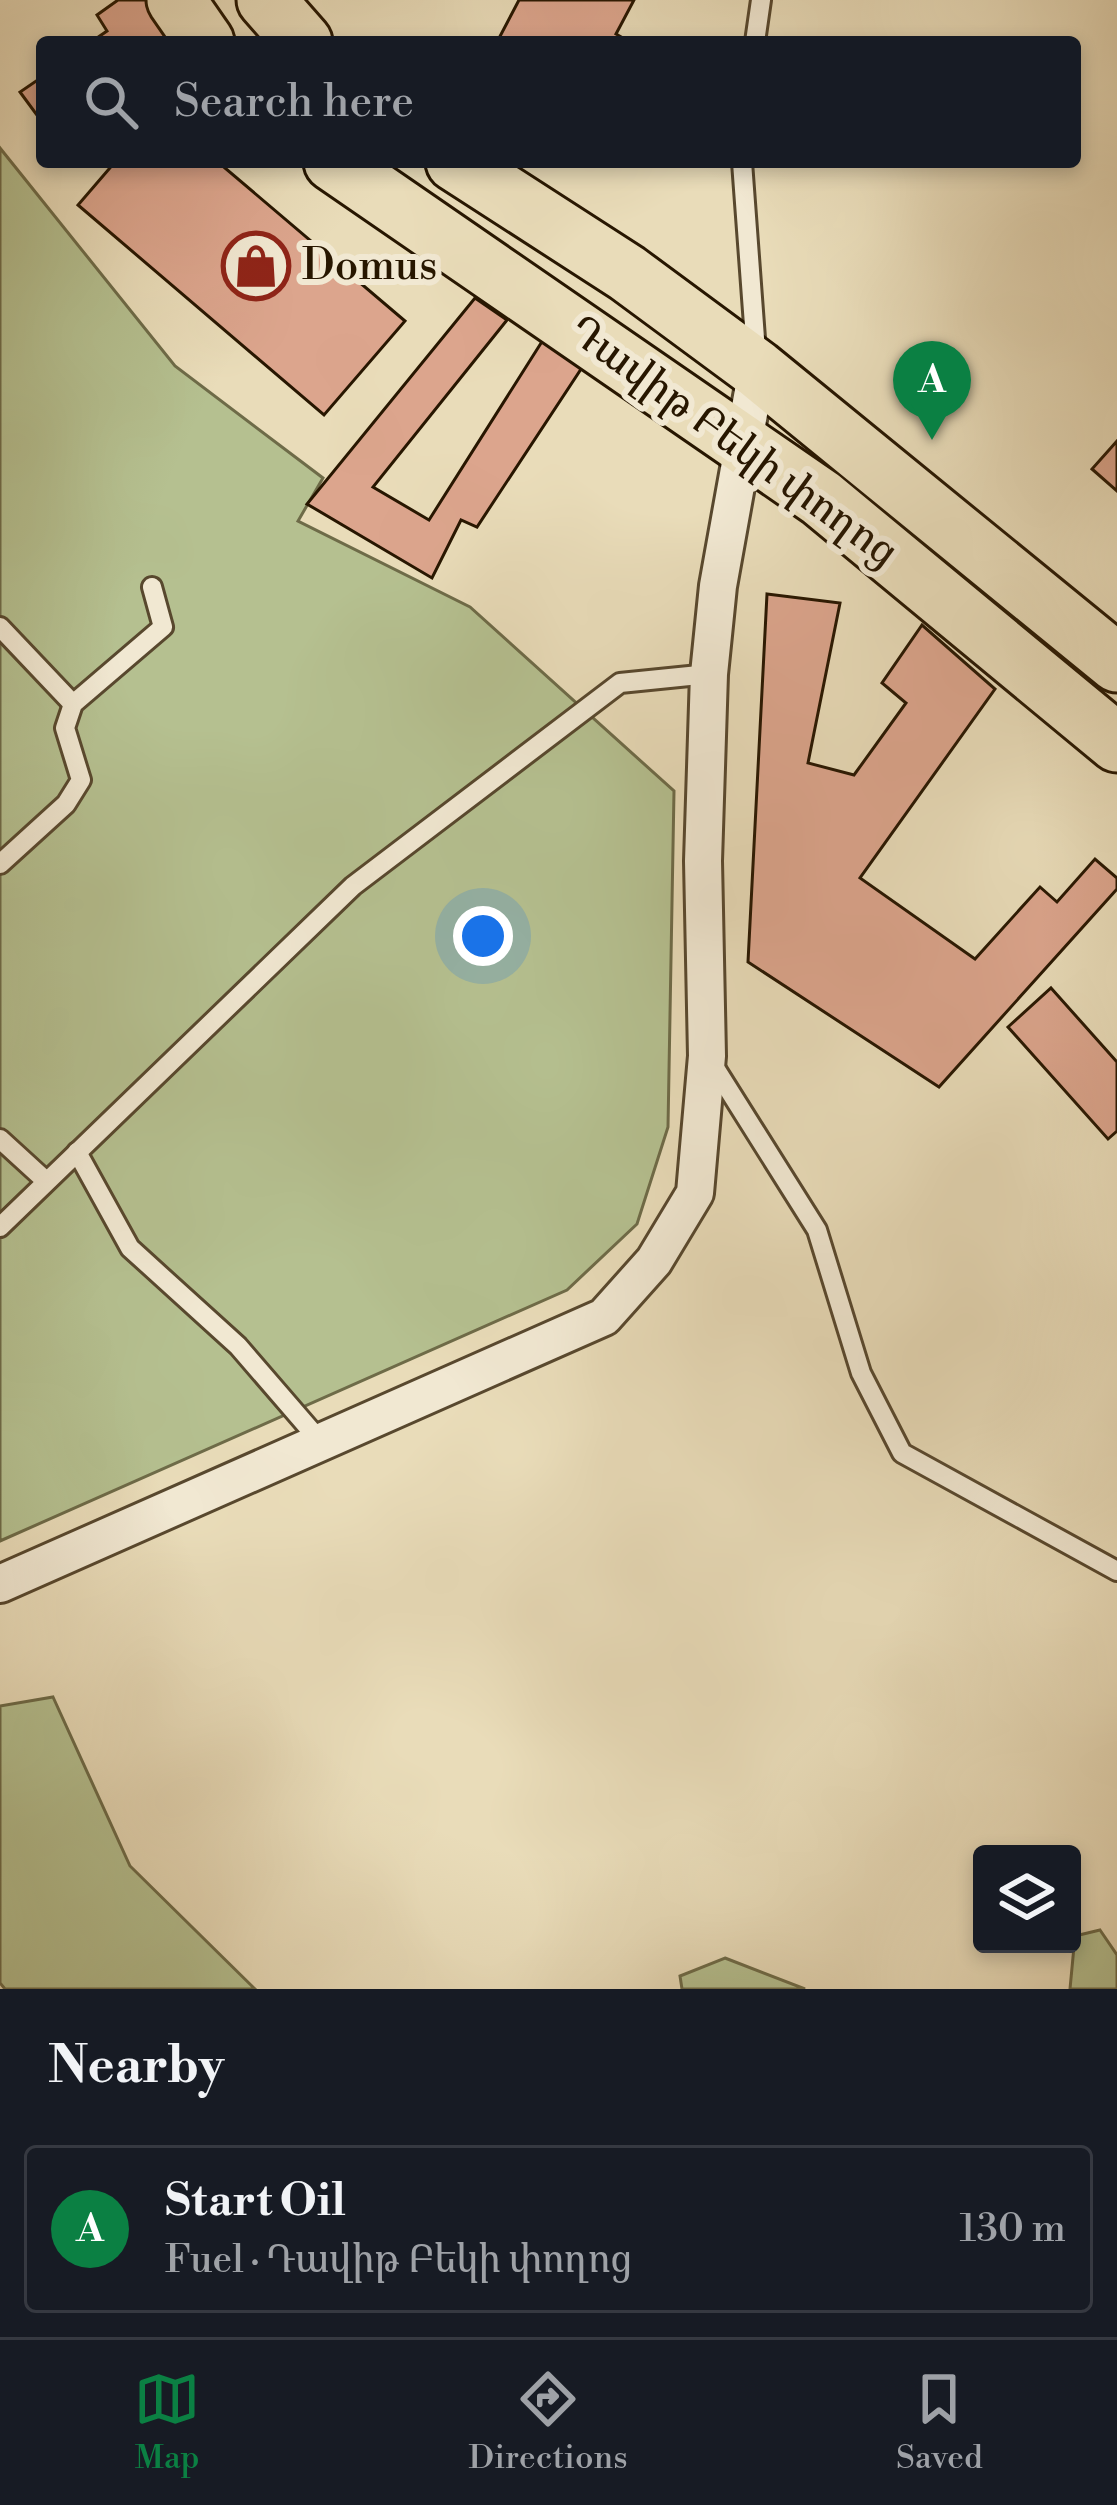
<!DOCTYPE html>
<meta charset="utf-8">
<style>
:root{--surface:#171b24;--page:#20242c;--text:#f1f3f6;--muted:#9ea1a6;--line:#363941;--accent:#0b8043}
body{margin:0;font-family:"Libre Bodoni","Noto Serif Armenian",serif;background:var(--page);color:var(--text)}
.controls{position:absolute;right:36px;bottom:36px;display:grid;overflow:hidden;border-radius:12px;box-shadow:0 6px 18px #0003}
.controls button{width:108px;height:108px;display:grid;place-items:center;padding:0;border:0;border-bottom:3px solid var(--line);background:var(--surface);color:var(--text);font:60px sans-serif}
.you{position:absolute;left:483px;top:936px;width:42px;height:42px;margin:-30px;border:9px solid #fff;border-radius:50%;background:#1a73e8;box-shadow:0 0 0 18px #1a73e833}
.badge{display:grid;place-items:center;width:78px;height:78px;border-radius:50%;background:var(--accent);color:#fff;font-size:39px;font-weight:700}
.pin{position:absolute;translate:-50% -99px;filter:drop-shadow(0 3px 6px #0008)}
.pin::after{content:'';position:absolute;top:63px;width:42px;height:36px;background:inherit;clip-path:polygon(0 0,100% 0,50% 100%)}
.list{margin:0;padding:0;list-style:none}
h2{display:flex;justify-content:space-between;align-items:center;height:156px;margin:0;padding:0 48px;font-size:51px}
h2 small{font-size:39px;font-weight:400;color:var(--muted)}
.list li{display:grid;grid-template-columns:78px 1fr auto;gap:36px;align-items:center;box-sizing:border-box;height:168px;margin:0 24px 24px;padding:0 24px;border:3px solid var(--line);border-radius:12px}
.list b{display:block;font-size:45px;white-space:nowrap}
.list p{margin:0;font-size:39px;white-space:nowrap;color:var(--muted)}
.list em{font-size:39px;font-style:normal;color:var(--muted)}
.icon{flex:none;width:66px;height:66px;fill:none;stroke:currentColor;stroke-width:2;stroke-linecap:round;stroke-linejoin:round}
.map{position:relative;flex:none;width:1117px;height:1989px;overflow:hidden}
.search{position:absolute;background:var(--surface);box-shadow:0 6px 18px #0003;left:36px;right:36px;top:36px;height:132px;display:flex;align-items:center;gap:30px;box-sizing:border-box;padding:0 42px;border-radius:12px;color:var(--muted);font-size:45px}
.sheet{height:348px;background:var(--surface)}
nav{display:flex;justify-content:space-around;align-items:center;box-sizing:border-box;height:168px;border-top:3px solid var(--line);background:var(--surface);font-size:33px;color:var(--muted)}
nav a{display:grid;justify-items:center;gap:6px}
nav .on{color:var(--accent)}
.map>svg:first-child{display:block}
.green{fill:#b5c090;stroke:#6e6b48;stroke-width:3}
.building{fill:#dca58d;stroke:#271600;stroke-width:3}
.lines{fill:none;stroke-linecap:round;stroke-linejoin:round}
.service-casing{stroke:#58482e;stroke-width:24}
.minor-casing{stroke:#58482e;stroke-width:42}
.primary-casing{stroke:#271600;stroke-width:63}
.service{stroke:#f1e8d2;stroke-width:18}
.minor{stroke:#f1e8d2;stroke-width:36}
.primary{stroke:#e9dcb9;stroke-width:57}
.labels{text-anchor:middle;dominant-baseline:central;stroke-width:12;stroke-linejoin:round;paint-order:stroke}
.poi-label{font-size:42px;fill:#271600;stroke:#f1e8d2;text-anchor:start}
.street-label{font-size:42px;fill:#271600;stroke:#f1e8d2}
</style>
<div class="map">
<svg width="1117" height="1989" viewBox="0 0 1117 1989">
<rect width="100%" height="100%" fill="#e9dcb9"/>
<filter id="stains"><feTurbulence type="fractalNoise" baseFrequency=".00167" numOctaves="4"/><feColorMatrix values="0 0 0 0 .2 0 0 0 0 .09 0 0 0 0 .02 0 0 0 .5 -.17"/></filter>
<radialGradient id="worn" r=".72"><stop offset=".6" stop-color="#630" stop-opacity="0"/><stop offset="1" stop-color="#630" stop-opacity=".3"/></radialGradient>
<g class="green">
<polygon points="0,148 175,366 323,478 298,521 470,607 674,791 668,1127 637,1224 567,1290 0,1541"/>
<polygon points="53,1697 130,1866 255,1989 5,1989 0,1983 0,1706"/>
<polygon points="1100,1930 1117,1955 1117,1989 1070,1989 1075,1936"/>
<polygon points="725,1958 805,1989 682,1989 680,1976"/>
</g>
<g class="building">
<polygon points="118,0 151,0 176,42 91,42 107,31 97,15"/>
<polygon points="519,0 634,0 616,34 630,42 497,42"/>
<polygon points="42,77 42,122 20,92"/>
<polygon points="115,162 218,162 405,321 324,415 78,205"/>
<polygon points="475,298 507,320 373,487 429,520 543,340 585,363 477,527 461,520 432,578 307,504"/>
<polygon points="1117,441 1117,491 1092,469"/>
<polygon points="767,594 840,603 808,763 854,775 906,703 882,683 922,625 995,689 860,878 975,959 1040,887 1057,902 1095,859 1117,878 1117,889 939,1087 748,962"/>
<polygon points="1051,988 1117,1062 1117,1131 1108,1139 1008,1027"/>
</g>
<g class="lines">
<defs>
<g id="service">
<polyline points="755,42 761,0"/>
<polyline points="742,162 756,352"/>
<polyline points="0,627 73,704"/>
<polyline points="0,864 66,804 81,780 65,728 73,704 163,627 152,587"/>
<polyline points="710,1060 817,1230 861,1373 902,1453 1117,1571"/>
<polyline points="0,1139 46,1181"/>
<polyline points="77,1152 130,1248 238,1346 320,1441"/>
<polyline points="0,1227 353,886 620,683 709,674"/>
</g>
<polyline id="minor" points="0,1584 604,1317 654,1261 695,1193 707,1056 703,861 709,674 718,586 757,369"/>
<g id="primary">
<polyline points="176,0 205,42"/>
<polyline points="266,0 303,42"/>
<polyline points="333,162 821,498 1117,743"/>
<polyline points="455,162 627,273 757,369 1117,663"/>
</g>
</defs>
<use href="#service" class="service-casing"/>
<use href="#minor" class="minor-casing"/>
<use href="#primary" class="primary-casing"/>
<use href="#service" class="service"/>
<use href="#minor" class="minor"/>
<use href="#primary" class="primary"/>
</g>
<defs>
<symbol id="shop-ring" viewBox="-11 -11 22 22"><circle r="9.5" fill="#f1e8d2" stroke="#8f2418" stroke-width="1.5"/><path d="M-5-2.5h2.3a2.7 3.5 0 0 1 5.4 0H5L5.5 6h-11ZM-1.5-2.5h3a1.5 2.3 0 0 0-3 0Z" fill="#8f2418"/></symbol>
</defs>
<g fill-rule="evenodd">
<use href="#shop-ring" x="218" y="228" width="76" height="76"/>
</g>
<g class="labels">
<g class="poi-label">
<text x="302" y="266">Domus</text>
</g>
<g class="street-label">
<text transform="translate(733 442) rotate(36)">Դավիթ Բեկի փողոց</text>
</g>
</g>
<rect width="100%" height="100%" filter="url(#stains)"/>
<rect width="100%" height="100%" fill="url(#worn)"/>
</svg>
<div class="controls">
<button><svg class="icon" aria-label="layers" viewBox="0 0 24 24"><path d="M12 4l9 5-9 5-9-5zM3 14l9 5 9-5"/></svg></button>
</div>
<div class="you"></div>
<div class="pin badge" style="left:932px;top:440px">A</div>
<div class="search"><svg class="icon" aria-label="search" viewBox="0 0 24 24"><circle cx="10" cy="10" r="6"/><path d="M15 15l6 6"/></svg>Search here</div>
</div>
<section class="sheet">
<h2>Nearby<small></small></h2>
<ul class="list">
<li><span class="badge">A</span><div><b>Start Oil</b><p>Fuel · Դավիթ Բեկի փողոց</p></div><em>130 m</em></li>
</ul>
</section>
<nav>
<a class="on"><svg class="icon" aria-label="map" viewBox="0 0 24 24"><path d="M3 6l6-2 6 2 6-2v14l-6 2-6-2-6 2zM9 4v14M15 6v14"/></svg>Map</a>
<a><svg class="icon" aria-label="directions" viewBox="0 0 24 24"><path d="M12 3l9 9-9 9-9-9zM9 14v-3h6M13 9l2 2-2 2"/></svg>Directions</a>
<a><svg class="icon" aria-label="saved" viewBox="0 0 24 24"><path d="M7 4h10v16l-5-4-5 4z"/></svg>Saved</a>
</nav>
